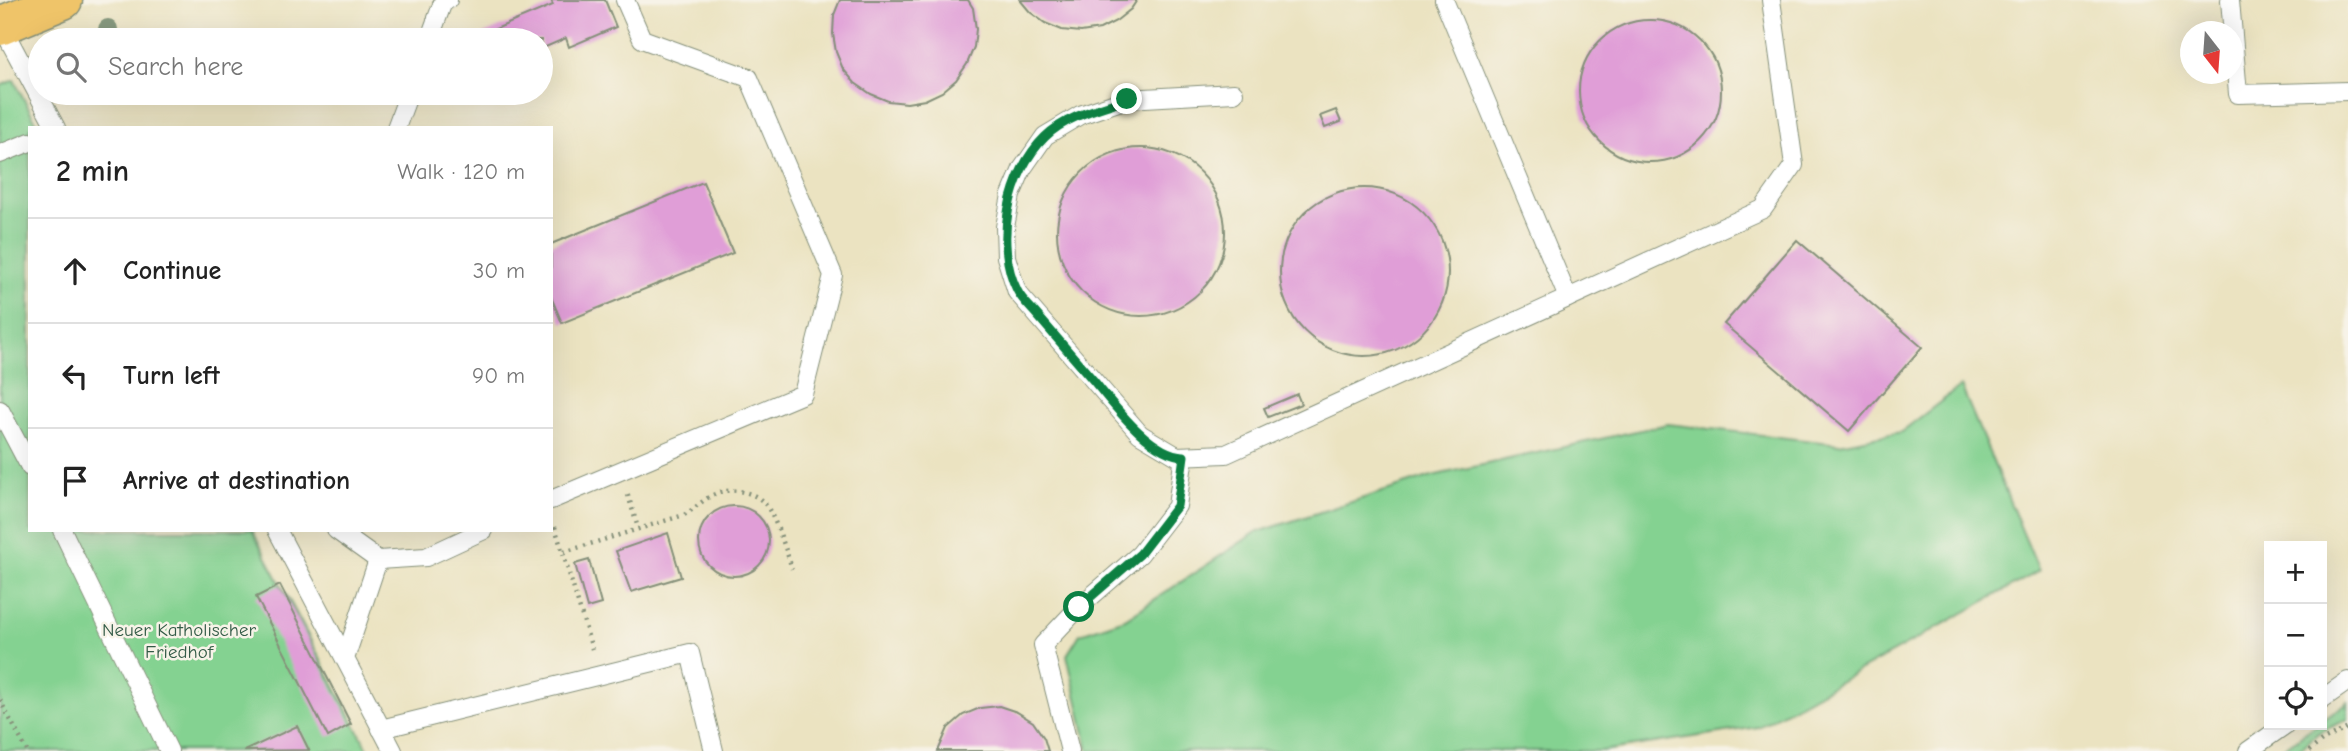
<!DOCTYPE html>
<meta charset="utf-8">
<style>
:root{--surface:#fff;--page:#f6f6f6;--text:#222;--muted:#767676;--line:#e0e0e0}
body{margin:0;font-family:"Comic Neue",sans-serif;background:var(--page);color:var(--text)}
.controls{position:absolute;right:21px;bottom:21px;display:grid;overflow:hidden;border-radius:0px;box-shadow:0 7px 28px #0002}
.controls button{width:63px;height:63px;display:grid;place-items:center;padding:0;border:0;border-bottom:2px solid var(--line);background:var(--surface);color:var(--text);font:35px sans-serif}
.compass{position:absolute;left:2180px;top:21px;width:63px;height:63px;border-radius:50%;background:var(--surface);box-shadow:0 7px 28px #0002;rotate:163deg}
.stop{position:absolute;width:21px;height:21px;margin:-16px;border:5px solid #0b8043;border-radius:50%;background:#fff}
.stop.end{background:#0b8043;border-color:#fff;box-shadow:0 2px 7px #0008}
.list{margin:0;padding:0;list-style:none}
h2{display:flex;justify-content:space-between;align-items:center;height:91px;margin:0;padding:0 28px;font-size:30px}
h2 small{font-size:23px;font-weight:400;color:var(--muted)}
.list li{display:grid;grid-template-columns:46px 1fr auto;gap:21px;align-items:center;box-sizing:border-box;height:105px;padding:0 28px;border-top:2px solid var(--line)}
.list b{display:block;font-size:26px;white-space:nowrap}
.list em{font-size:23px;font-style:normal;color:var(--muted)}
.icon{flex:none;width:38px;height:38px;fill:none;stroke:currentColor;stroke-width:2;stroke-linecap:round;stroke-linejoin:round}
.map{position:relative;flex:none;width:2348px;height:751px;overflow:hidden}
.search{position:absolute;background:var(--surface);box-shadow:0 7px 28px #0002;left:28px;top:28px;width:525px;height:77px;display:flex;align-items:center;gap:18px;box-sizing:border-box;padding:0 24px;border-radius:38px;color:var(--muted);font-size:26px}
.panel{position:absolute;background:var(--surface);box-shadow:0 7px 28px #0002;left:28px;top:126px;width:525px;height:406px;border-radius:0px}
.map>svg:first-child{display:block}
.green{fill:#84d291;stroke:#528862;stroke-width:2}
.building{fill:#e09ed7}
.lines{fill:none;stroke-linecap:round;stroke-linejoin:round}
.lane-casing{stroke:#85907a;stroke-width:20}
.primary-casing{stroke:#85907a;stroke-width:41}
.path{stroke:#85907a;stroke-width:4.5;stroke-dasharray:2 5;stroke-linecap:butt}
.lane{stroke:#fff;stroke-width:18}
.primary{stroke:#efc469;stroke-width:38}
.tree{fill:#86987e}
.route{stroke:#0b8043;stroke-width:9}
.labels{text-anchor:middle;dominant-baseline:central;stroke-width:5;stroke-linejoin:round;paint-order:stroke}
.park-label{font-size:19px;fill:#335b47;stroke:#f7f3e8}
</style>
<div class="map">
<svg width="2348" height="751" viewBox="0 0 2348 751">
<rect width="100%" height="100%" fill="#f7f3e8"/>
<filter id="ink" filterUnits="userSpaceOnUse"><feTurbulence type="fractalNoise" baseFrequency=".0143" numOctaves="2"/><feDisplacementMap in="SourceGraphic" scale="14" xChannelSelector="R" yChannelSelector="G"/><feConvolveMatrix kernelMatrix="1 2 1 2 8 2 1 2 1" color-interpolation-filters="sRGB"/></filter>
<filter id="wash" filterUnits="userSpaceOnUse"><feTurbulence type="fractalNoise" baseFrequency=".00686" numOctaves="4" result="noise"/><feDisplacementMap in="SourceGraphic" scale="28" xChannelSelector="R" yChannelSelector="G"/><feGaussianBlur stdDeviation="1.57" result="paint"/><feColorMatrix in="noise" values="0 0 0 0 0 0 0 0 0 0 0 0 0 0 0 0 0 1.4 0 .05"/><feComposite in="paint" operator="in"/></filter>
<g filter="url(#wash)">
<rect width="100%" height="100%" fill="#ebe3c1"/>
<g class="green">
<polygon points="14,80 39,128 30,128 30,530 252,530 369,751 0,751 0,86"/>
<polygon points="1961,386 2039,571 1758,727 1602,751 1089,751 1067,655 1080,634 1125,619 1255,533 1432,476 1668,424 1839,444 1901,432"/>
<polygon points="2348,702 2348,719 2318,733 2298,751 2279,751 2316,725 2322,725 2322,721"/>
</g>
<g id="blocks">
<g class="building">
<polygon points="551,0 605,0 616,27 569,47 566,38 541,49 541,40 469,40 553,5"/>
<polygon points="840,0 968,0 973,8 976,29 974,47 967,64 956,80 942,92 925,100 907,103 888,101 871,94 855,83 843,69 836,52 833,34 834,15"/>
<polygon points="1020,0 1137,0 1131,9 1116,21 1100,29 1081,32 1062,30 1045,23 1030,12"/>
<circle cx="1650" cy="91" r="71"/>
<polygon points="1336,110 1341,122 1325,128 1320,116"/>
<circle cx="1141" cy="232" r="84"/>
<polygon points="703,182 733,253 562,323 551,297 551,244"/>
<circle cx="1364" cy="272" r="84"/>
<polygon points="1797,240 1922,347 1849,431 1724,324"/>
<polygon points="1297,394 1301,404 1268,417 1264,408"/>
<circle cx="734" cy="541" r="35"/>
<polygon points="668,533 681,577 631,592 616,551"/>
<polygon points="589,560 601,604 587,608 575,564"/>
<polygon points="280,585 351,724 328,737 256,597"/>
<polygon points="999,706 1017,712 1033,722 1044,738 1048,751 938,751 948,728 963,715 980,708"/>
<polygon points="297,726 309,750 244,751"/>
</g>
</g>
</g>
<g filter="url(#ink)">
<use href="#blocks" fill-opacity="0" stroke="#85907a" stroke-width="2"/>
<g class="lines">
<defs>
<g id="lane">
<polyline points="1444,0 1568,298"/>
<polyline points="2230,0 2238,94 2348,91"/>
<polyline points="1,25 56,128"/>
<polyline points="429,40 443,2 448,0"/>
<polyline points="1234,93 1127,99 1080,115 1045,136 1022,169 1011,195 1005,227 1006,257 1017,292 1140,434 1177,456 1226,454 1763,209 1794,165 1771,0"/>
<polyline points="396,128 409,93"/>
<polyline points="0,154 30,142"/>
<polyline points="0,410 30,467"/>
<polyline points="551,500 803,394 833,275 749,78 642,39 625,0"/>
<polyline points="62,530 169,751"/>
<polyline points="277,530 345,659"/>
<polyline points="336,530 378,560 426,557 484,530"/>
<polyline points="378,560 345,659 393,751"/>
<polyline points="2322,699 2348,681"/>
<polyline points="381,729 690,653 714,751"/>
<polyline points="1070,751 1043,645 1079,607 1140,554 1177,506 1184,456"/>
<polyline points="2248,751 2285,725"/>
</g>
<polyline id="primary" points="0,26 63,0"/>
</defs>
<use href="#lane" class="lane-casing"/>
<use href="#primary" class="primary-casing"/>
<g class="path">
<polyline points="628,495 638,528"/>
<polyline points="555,527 592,649"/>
<path d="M564,552L684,515C695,509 703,499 715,494C729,487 755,491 765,504C774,514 788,555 792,569"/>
<polyline points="0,700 27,751"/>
<polyline points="2309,751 2323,740 2348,728"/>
</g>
<use href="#lane" class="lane"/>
<use href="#primary" class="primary"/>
</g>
<circle class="tree" cx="108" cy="29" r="10"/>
</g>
<g class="lines" filter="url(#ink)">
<path class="route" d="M1079,607L1140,554L1177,506L1184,456C1150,455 1113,404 1093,380C1074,358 1055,336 1037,315C1030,307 1021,299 1017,290C994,243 1008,173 1045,137C1066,116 1100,108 1127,99"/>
</g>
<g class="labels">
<g class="park-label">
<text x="179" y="630">Neuer Katholischer<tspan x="179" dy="22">Friedhof</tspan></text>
</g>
</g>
</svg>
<div class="controls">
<button>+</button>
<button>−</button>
<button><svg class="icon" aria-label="locate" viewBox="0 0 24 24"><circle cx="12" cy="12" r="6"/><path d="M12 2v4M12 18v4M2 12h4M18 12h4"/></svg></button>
</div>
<svg class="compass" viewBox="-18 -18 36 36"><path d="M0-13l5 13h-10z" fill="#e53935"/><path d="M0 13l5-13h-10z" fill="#767676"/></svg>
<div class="stop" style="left:1079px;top:607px"></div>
<div class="stop end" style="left:1127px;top:99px"></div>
<div class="search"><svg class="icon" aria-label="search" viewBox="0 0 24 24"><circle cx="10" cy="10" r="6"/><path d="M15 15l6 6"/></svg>Search here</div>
<section class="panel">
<h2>2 min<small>Walk · 120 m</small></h2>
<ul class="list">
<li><svg class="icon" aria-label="ahead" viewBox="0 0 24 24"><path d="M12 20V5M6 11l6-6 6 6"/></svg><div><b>Continue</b></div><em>30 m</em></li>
<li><svg class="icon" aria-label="left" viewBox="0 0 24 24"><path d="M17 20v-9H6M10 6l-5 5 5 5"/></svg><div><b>Turn left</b></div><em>90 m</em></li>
<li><svg class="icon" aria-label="arrive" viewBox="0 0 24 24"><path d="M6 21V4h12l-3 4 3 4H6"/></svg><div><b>Arrive at destination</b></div></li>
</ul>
</section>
</div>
